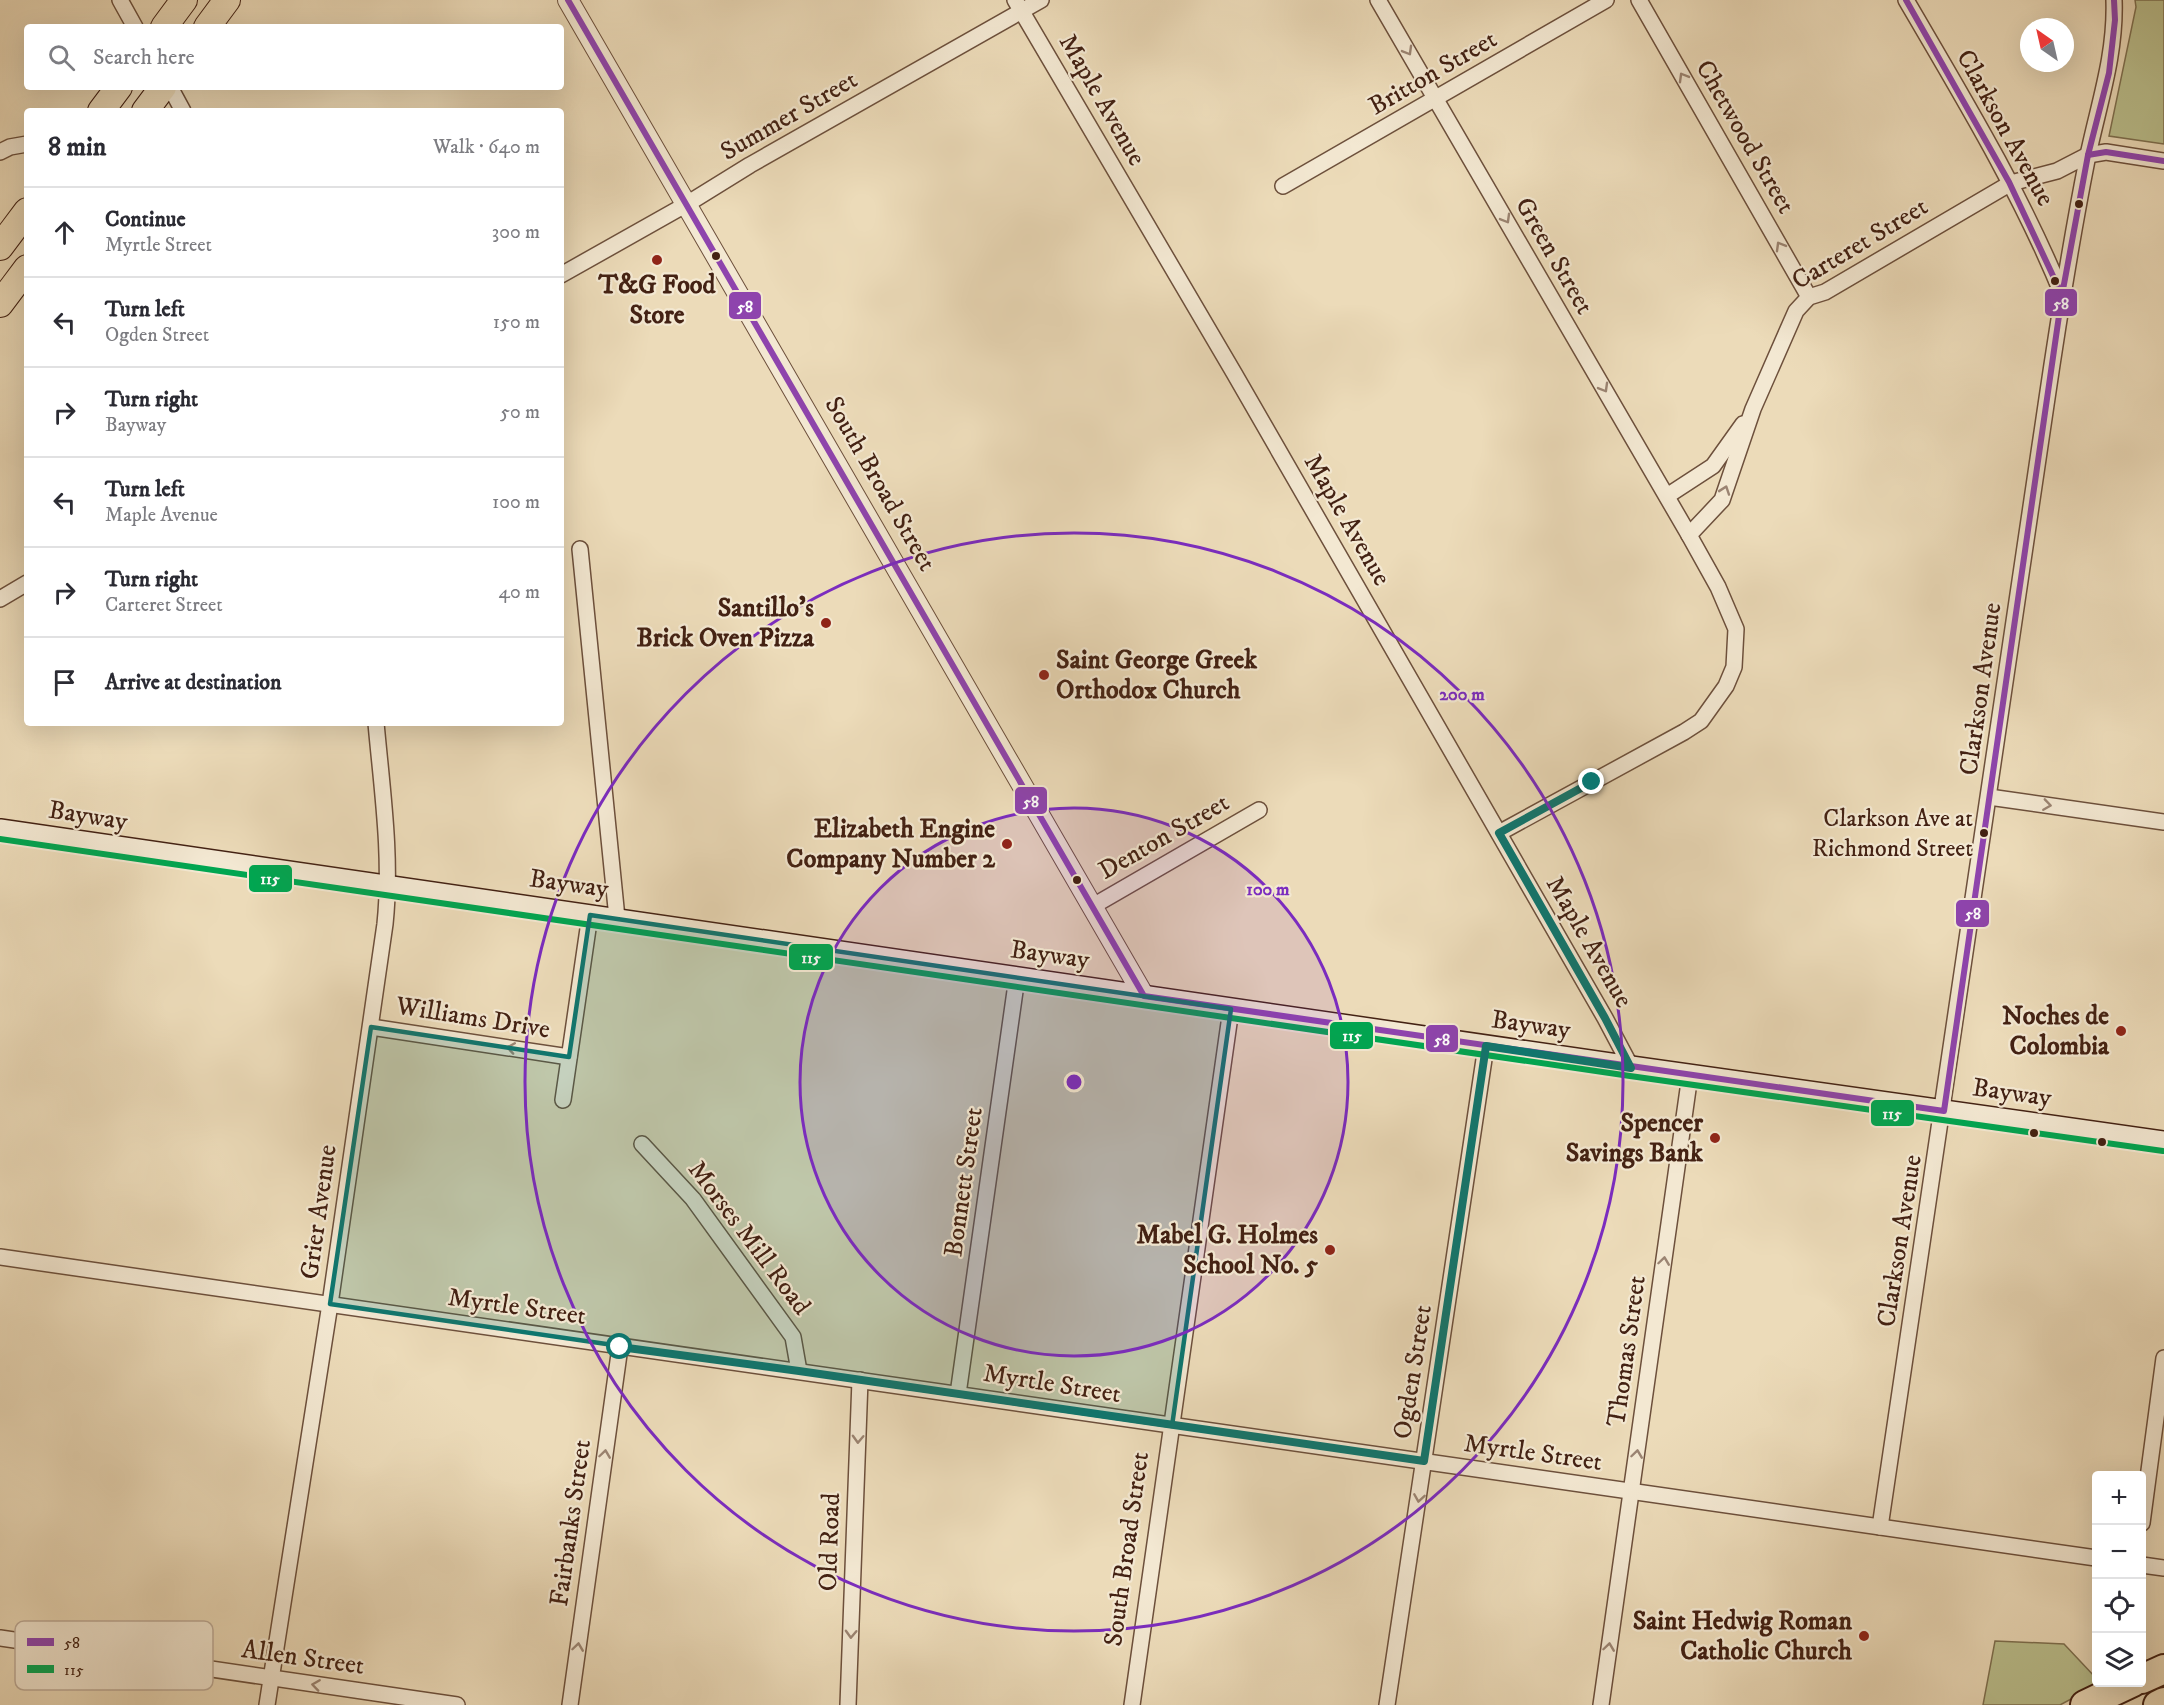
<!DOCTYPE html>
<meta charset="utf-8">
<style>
:root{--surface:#fff;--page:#f7f7f7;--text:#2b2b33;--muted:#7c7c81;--line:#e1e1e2}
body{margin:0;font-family:"IM FELL DW Pica",serif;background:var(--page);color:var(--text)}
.controls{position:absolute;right:18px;bottom:18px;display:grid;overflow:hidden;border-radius:6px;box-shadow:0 6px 24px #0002}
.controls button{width:54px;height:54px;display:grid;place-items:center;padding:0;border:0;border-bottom:2px solid var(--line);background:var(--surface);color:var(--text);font:30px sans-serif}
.compass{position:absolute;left:2020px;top:18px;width:54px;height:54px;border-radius:50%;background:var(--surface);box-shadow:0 6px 24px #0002;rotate:326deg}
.stop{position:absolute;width:18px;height:18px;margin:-14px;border:4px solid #0f766e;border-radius:50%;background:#fff}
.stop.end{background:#0f766e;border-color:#fff;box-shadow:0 2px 6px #0008}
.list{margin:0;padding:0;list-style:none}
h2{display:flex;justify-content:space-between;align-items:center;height:78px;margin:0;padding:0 24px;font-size:26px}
h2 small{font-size:20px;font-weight:400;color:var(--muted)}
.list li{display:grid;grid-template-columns:39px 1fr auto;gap:18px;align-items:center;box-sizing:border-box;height:90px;padding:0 24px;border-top:2px solid var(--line)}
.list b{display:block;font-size:22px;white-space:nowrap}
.list p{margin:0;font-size:20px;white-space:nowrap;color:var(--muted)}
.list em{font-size:20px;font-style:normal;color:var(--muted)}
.icon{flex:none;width:33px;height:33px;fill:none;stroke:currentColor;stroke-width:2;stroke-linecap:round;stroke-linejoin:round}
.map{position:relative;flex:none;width:2164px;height:1705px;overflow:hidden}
.search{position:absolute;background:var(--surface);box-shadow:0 6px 24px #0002;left:24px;top:24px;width:540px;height:66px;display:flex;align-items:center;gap:15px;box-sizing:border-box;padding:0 21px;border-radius:6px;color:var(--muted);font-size:22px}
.panel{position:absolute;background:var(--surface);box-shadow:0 6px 24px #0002;left:24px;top:108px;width:540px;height:618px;border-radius:6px}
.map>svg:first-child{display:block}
.green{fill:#babf8d;stroke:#7e7050;stroke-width:1.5}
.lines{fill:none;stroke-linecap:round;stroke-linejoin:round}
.minor-casing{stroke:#6d503c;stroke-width:18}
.tertiary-casing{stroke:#6d503c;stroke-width:22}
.secondary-casing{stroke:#432113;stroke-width:24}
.trunk-casing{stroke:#432113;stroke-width:28}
.motorway-casing{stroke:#432113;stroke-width:32}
.minor{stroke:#f3e8d2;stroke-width:15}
.tertiary{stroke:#f3e8d2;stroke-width:20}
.secondary{stroke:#f3e8d2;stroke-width:21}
.trunk{stroke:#ecdbb9;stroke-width:26}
.motorway{stroke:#ecdbb9;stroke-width:28}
.bus-1-casing{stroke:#f3e8d2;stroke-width:10}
.bus-2-casing{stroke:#f3e8d2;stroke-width:10}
.bus-1{stroke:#8e44ad;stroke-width:6}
.bus-2{stroke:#00a651;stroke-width:6}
.oneway{stroke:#9b8472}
.route{stroke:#0f766e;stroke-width:8}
.marked{fill:#0f766e;fill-opacity:0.2;stroke:#0f766e;stroke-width:4.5;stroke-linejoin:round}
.ring{fill:none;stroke:#7b2cbf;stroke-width:3}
.bus-dot{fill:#432113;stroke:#f3e8d2;stroke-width:2}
.poi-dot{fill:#8f2418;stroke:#f3e8d2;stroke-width:2}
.labels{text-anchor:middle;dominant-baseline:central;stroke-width:4.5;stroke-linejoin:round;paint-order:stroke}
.bus-label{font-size:24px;fill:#432113;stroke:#f3e8d2;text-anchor:end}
.street-label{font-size:26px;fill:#432113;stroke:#f3e8d2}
.poi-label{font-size:26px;font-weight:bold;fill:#432113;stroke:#f3e8d2;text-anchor:end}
.key{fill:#f3e8d2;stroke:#beac99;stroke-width:1.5}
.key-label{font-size:16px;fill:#432113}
.centre{fill:#7b2cbf;stroke:#f3e8d2;stroke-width:3}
.ring-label{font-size:18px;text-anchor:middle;font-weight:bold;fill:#7b2cbf;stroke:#f3e8d2;stroke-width:4.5;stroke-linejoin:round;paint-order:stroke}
.line-badge{stroke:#f3e8d2;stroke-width:2}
.badge-label{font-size:16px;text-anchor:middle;font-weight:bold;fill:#fff}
</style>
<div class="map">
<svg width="2164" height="1705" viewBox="0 0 2164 1705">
<rect width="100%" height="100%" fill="#ecdbb9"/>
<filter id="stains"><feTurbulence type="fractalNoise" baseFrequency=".00333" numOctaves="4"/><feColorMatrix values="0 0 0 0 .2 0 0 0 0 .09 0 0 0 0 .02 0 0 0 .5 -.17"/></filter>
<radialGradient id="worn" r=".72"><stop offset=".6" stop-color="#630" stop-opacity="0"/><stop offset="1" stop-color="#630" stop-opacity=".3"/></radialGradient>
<g class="green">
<polygon points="2135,0 2164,0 2164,144 2109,136 2136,7"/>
<polygon points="1995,1641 2064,1644 2096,1678 2096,1682 2101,1683 2060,1705 1983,1705"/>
</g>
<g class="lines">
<defs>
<g id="minor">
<polyline points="120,0 135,27"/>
<polyline points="1015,0 1234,373 1605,1018 1631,1067"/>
<polyline points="1378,0 1689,535 1718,587 1736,629 1734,667 1726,686 1701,721 1684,732 1499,833"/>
<polyline points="1639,0 1809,297"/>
<path d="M1906,0C1962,96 2020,191 2062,294"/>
<polyline points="170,87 183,111"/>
<polyline points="0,152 10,147 27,144"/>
<polyline points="1283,186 1606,0"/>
<polyline points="561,275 687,204 750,165 1041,0"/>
<polyline points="1667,496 1713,466 1743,424"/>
<polyline points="1689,535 1722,500 1753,409 1796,311 1809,297 1825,292 2011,183 2057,171 2088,155 2106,152 2164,161"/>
<polyline points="580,549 617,918"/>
<polyline points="0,599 27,583"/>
<polyline points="1989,797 2164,822"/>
<polyline points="1093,906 1259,810"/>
<polyline points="371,1027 569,1057"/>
<polyline points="563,1100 590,915"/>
<polyline points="642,1144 693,1199 793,1337 799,1371"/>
<polyline points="0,1257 2096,1558"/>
<polyline points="958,1394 1017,977"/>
<polyline points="2142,1523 2164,1358"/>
<path d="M1880,1527C1938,1153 1992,779 2046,405C2058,323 2071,241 2087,160C2098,106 2116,56 2114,0"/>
<polyline points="2142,1565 2164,1568"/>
<polyline points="0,1638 457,1705"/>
<path d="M267,1705L330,1304L385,924C392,857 382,790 376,723"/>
<polyline points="570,1705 620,1347"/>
<polyline points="848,1705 860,1380"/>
<polyline points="1132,1705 1231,1009"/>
<polyline points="1387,1705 1486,1046"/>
<polyline points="1601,1705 1690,1075"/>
</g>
<polyline id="tertiary" points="568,0 1144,996"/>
<polyline id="secondary" points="0,830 1631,1067 2164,1142"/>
<g id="trunk">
<polyline points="164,27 184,0"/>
<polyline points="207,27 227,0"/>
<polyline points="101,111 119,87"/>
<polyline points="145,111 163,87"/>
<polyline points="0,247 27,211"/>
<polyline points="0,304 27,268"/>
</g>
<g id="motorway">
<polyline points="2142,1679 2164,1669"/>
<polyline points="2085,1705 2133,1682"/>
<polyline points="2158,1705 2164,1702"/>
</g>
</defs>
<use href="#minor" class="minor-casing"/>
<use href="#tertiary" class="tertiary-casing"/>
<use href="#secondary" class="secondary-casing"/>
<use href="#trunk" class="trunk-casing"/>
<use href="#motorway" class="motorway-casing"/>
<use href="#minor" class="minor"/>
<use href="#tertiary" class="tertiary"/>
<use href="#secondary" class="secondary"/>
<use href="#trunk" class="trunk"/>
<use href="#motorway" class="motorway"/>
<defs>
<g id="bus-1">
<polyline points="568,0 1144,996 1944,1111 2062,295 2088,155 2109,73 2115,20 2114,0"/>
<polyline points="1906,0 2009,182 2062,295"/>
<polyline points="2088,155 2106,152 2164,161"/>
</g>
<polyline id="bus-2" points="0,839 1630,1076 2163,1151"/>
</defs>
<use href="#bus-1" class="bus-1-casing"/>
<use href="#bus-2" class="bus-2-casing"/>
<use href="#bus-1" class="bus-1"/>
<use href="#bus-2" class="bus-2"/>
</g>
<defs><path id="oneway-chevron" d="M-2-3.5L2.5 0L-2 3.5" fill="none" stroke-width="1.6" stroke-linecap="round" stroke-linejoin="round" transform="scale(1.5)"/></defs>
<g class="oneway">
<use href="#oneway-chevron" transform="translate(1408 51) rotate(60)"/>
<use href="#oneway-chevron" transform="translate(1683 77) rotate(-120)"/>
<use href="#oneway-chevron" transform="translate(1506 219) rotate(60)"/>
<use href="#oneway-chevron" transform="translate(1780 246) rotate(-120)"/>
<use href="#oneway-chevron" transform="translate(1604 388) rotate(60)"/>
<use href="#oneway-chevron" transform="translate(1725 490) rotate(-71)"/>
<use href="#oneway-chevron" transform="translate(2047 805) rotate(8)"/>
<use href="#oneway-chevron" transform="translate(511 1048) rotate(-171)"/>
<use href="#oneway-chevron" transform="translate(1664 1261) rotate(-82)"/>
<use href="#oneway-chevron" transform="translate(858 1439) rotate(92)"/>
<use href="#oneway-chevron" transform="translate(605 1454) rotate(-82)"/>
<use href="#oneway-chevron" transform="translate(1637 1454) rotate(-82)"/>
<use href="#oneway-chevron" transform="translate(1419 1498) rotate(99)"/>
<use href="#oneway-chevron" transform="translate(851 1634) rotate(92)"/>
<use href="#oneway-chevron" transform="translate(578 1647) rotate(-82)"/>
<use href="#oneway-chevron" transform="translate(1609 1647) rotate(-82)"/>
<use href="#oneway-chevron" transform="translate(316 1685) rotate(-172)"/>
</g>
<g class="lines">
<polyline class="route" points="620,1347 799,1371 1424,1461 1486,1046 1631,1068 1605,1018 1499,833 1592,782"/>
</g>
<path class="marked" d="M590,915L1231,1009L1172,1426L330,1304L371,1027L569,1057Z"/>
<circle cx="1074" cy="1082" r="274" fill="#7b2cbf" fill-opacity=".12"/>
<g class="ring">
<circle cx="1074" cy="1082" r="274"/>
<circle cx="1074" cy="1082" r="549"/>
</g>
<g class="bus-dot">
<circle cx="2079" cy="204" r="5"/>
<circle cx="716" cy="256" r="5"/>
<circle cx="2055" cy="281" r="5"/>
<circle cx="1984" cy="833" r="5"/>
<circle cx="1077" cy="880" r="5"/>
<circle cx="2034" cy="1133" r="5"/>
<circle cx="2102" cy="1142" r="5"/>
</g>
<g class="poi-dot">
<circle cx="657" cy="260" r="6"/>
<circle cx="826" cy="623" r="6"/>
<circle cx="1044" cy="675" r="6"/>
<circle cx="1007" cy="844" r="6"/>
<circle cx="2121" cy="1031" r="6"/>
<circle cx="1715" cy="1138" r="6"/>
<circle cx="1330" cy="1250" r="6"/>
<circle cx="1864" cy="1636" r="6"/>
</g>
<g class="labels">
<g class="bus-label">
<text x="1973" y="819">Clarkson Ave at<tspan x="1973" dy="30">Richmond Street</tspan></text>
</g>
<g class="street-label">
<text transform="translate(1433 73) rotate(-30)">Britton Street</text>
<text transform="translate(1102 100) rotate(60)">Maple Avenue</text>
<text transform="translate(789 116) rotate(-30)">Summer Street</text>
<text transform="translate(2005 128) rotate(61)">Clarkson Avenue</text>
<text transform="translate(1745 137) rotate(60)">Chetwood Street</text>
<text transform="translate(1860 244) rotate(-31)">Carteret Street</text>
<text transform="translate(1554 256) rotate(60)">Green Street</text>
<text transform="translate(880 484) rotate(60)">South Broad Street</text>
<text transform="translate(1347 520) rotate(60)">Maple Avenue</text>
<text transform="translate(1981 689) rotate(-82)">Clarkson Avenue</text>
<text transform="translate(88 816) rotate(9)">Bayway</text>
<text transform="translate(1164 837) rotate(-30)">Denton Street</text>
<text transform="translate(569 884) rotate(8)">Bayway</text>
<text transform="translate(1589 942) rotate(60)">Maple Avenue</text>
<text transform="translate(1050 955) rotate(8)">Bayway</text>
<text transform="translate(473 1018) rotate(9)">Williams Drive</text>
<text transform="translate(1531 1025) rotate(8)">Bayway</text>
<text transform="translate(2012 1093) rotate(8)">Bayway</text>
<text transform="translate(964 1182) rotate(-82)">Bonnett Street</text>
<text transform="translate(319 1212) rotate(-82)">Grier Avenue</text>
<text transform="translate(749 1238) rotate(53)">Morses Mill Road</text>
<text transform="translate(1900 1241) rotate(-81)">Clarkson Avenue</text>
<text transform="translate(517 1307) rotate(8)">Myrtle Street</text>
<text transform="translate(1627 1351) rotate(-82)">Thomas Street</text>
<text transform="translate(1413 1372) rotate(-81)">Ogden Street</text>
<text transform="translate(1052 1384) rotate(9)">Myrtle Street</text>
<text transform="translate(1533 1453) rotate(8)">Myrtle Street</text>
<text transform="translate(571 1523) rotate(-82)">Fairbanks Street</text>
<text transform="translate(830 1542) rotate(-88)">Old Road</text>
<text transform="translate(1127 1549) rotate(-82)">South Broad Street</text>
<text transform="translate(303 1658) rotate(8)">Allen Street</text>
</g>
<g class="poi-label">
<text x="657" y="285" text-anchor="middle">T&amp;G Food<tspan x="657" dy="30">Store</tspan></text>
<text x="814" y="608">Santillo's<tspan x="814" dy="30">Brick Oven Pizza</tspan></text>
<text x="1056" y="660" text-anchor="start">Saint George Greek<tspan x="1056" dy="30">Orthodox Church</tspan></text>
<text x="995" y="829">Elizabeth Engine<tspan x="995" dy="30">Company Number 2</tspan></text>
<text x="2109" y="1016">Noches de<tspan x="2109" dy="30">Colombia</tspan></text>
<text x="1703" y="1123">Spencer<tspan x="1703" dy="30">Savings Bank</tspan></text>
<text x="1318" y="1235">Mabel G. Holmes<tspan x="1318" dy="30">School No. 5</tspan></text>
<text x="1852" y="1621">Saint Hedwig Roman<tspan x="1852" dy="30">Catholic Church</tspan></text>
</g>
</g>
<rect x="15" y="1621" width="198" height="69" rx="9" class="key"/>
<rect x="27" y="1638" width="27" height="8" fill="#8e44ad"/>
<rect x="27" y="1665" width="27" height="8" fill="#00a651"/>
<g class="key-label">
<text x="64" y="1648">58</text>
<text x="64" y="1675">115</text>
</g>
<circle cx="1074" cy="1082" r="9" class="centre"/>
<g class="ring-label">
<text x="1462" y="700">200 m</text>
<text x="1268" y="895">100 m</text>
</g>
<g class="line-badge">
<rect x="2044" y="288" width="34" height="29" rx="6" fill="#8e44ad"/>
<rect x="728" y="291" width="34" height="29" rx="6" fill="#8e44ad"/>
<rect x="1014" y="786" width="34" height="29" rx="6" fill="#8e44ad"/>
<rect x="248" y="864" width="45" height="29" rx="6" fill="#00a651"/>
<rect x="1955" y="899" width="35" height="29" rx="6" fill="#8e44ad"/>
<rect x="788" y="943" width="46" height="28" rx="6" fill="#00a651"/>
<rect x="1329" y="1021" width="45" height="29" rx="6" fill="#00a651"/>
<rect x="1425" y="1024" width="34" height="29" rx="6" fill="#8e44ad"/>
<rect x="1870" y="1099" width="45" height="28" rx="6" fill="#00a651"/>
</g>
<g class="badge-label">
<text x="2061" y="309">58</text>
<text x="745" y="312">58</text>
<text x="1031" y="807">58</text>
<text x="270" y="884">115</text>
<text x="1973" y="919">58</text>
<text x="811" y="963">115</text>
<text x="1352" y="1041">115</text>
<text x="1442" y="1045">58</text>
<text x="1892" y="1119">115</text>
</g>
<rect width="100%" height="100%" filter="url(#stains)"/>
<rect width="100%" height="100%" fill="url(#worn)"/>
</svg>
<div class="controls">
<button>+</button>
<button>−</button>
<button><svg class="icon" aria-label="locate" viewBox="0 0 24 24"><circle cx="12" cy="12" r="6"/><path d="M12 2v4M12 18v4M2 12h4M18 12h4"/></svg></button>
<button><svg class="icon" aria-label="layers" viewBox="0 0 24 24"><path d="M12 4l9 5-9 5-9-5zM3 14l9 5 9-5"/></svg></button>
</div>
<svg class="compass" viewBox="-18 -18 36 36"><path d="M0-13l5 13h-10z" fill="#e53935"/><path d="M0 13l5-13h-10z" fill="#7c7c81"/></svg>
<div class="stop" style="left:620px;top:1347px"></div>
<div class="stop end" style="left:1592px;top:782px"></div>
<div class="search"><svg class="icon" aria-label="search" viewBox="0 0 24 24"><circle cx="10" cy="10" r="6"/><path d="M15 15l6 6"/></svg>Search here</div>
<section class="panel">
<h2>8 min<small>Walk · 640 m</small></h2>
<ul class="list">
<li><svg class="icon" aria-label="ahead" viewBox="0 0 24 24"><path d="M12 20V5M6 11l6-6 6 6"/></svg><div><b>Continue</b><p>Myrtle Street</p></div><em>300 m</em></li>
<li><svg class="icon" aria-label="left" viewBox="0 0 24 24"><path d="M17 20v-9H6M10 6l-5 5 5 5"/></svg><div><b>Turn left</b><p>Ogden Street</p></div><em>150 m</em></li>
<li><svg class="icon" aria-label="right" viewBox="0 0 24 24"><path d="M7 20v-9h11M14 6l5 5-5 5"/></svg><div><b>Turn right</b><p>Bayway</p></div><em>50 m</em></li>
<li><svg class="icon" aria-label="left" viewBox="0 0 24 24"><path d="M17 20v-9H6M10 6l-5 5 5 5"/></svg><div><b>Turn left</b><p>Maple Avenue</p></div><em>100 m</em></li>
<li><svg class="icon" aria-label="right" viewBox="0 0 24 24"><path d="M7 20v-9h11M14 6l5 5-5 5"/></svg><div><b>Turn right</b><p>Carteret Street</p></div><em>40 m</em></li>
<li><svg class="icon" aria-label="arrive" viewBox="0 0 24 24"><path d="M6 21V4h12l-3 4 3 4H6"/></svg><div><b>Arrive at destination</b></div></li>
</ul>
</section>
</div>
